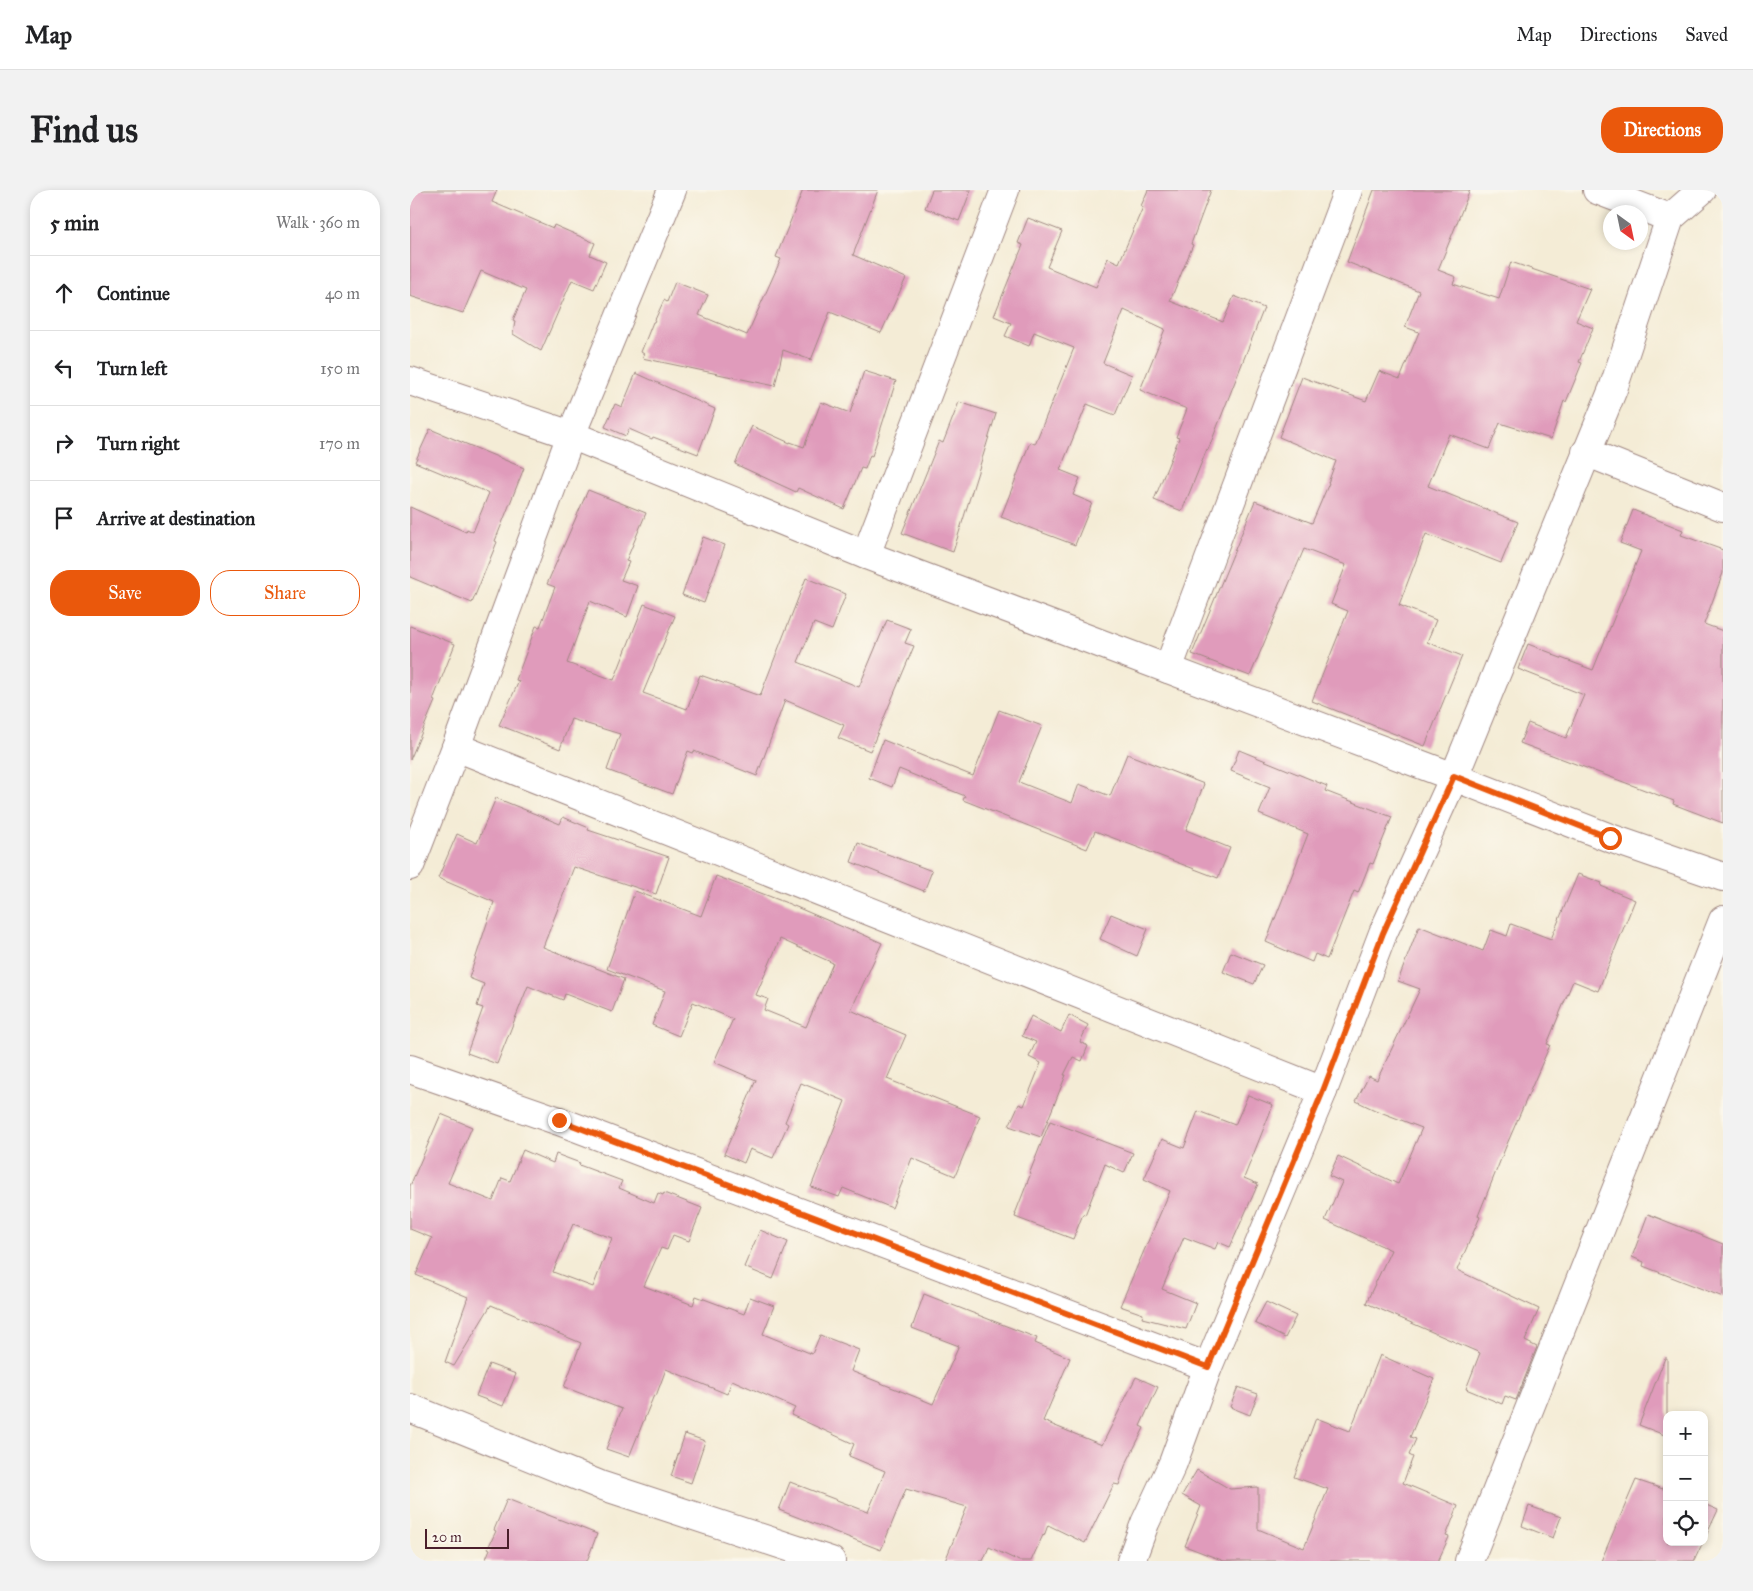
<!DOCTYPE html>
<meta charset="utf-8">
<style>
:root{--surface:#fff;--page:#f2f2f2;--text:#202124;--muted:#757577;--line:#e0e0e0;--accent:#ea580c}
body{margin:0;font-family:"IM FELL Great Primer",serif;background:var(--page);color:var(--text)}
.controls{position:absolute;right:15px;bottom:15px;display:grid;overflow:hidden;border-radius:10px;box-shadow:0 2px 8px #0003}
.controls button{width:45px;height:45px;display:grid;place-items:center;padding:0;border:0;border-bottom:1px solid var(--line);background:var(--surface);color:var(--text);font:25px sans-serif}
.compass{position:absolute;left:1193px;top:15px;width:45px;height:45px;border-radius:50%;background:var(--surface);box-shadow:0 2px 8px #0003;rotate:147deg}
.scale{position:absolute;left:15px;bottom:12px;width:84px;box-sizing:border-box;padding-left:5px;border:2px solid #4a1f2b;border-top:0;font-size:14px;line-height:18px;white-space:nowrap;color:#4a1f2b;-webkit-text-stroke:4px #fbf7ec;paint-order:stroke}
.stop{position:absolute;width:15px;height:15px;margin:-11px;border:4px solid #ea580c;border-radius:50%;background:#fff}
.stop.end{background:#ea580c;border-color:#fff;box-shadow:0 1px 5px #0008}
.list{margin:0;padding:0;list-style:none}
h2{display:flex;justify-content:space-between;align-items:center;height:65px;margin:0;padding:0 20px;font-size:21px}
h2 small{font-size:16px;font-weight:400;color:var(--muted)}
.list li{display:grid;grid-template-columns:32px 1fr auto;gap:15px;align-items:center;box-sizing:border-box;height:75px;padding:0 20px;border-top:1px solid var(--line)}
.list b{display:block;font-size:19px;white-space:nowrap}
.list em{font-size:16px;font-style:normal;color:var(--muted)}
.actions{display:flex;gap:10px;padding:15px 20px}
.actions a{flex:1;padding:11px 0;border:1px solid var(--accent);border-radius:20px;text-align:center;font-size:18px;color:var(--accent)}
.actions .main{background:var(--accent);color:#fff}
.icon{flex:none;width:28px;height:28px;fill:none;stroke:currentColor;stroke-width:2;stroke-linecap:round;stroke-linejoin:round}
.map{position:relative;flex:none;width:1313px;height:1371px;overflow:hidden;border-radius:20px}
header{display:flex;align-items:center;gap:30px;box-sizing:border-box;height:70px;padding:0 25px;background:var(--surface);border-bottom:1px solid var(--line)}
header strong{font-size:24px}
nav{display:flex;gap:28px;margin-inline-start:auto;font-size:18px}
.intro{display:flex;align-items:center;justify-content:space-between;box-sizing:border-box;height:120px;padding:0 30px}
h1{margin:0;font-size:35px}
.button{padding:12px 22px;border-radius:20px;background:var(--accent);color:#fff;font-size:18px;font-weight:700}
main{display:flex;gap:30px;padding:0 30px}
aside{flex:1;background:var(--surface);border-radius:20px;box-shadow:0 2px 8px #0003}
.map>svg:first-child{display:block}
.building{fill:#e09bbb;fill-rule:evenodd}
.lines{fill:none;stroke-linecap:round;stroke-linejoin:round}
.minor-casing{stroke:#9f8680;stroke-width:30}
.minor{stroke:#fff;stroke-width:28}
.route{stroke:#ea580c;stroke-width:6}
</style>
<header>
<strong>Map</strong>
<nav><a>Map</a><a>Directions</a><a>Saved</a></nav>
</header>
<div class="intro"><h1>Find us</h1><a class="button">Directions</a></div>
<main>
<aside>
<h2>5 min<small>Walk · 360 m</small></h2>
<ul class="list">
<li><svg class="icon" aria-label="ahead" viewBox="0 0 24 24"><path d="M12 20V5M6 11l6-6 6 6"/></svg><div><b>Continue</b></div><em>40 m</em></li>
<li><svg class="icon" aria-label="left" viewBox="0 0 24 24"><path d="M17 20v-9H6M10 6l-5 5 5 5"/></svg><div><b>Turn left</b></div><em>150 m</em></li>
<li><svg class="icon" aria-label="right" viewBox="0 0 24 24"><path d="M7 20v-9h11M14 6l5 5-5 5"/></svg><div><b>Turn right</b></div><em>170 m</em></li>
<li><svg class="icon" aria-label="arrive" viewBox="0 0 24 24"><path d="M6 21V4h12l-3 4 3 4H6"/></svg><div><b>Arrive at destination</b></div></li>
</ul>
<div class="actions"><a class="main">Save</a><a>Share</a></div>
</aside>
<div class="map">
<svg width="1313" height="1371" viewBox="0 0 1313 1371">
<rect width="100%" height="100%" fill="#fbf7ec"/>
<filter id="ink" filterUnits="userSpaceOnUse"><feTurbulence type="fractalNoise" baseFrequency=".02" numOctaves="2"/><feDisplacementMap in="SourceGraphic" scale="10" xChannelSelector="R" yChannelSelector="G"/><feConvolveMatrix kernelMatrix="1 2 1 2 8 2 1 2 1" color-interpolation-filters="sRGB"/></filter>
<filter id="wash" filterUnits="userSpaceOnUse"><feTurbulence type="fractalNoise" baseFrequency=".0096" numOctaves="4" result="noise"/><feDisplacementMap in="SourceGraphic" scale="20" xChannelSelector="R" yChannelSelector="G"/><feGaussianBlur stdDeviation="1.12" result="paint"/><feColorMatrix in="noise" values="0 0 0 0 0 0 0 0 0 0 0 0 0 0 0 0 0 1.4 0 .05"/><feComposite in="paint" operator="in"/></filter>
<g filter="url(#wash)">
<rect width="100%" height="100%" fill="#f4ecd6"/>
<g id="blocks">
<g class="building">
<polygon points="0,0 87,0 82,12 143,38 144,35 185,53 180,65 196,72 184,99 162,90 131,161 103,144 105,131 103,130 116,100 71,81 53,123 0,106"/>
<polygon points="393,0 468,0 443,65 496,88 471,143 420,122 401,170 373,160 365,196 232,168 234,164 231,162 243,132 244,132 254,110 257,112 265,92 298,105 289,125 337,145 371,69 366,67"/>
<polygon points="522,0 561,0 549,31 515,18"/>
<polygon points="738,0 801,0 781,54 783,55 760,111 813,132 824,106 854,118 798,260 797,259 772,321 744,310 769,248 766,247 777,219 730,200 755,139 714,120 693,173 722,185 705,225 677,214 650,280 670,288 663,305 682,313 665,355 591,327 620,252 625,254 664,158 624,142 619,156 595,146 601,133 584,126 613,55 608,53 618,28 652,41 637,77 686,97 698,68 709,73 733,17 731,16"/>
<polygon points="964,0 1060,0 1028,80 1046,87 1043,94 1089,109 1101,72 1180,99 1166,131 1183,138 1169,172 1172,173 1156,212 1154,211 1141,249 1090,233 1079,259 1039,244 1018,296 1108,332 1091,373 1016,344 989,415 1026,430 1017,452 1052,466 1015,556 902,511 938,421 921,414 936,375 894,359 840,486 782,464 845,311 902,333 919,293 918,293 926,271 869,247 892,187 956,211 969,181 990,189 1009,142 995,137 1009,101 937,72"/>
<polygon points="454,181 486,191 462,266 460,265 455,279 451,278 434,319 388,298 386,302 325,274 342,236 380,253 380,252 394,257 411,212 440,223"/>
<polygon points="226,183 305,219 288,264 243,247 242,249 219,239 216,246 195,237 205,214 212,217"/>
<polygon points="549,212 586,224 543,362 492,343 529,251 533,253"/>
<polygon points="20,239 114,278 85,351 87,352 62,413 0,387 0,317 56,342 57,339 63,342 79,303 5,272"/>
<polygon points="178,300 236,323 216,371 219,372 211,390 228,396 217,427 180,411 157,473 204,490 234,414 265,426 233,503 277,519 290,485 350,506 396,388 436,404 422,440 404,433 388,472 449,497 477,430 501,439 495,453 504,456 460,561 428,548 434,535 375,510 347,586 284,561 283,563 278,561 262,604 197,580 210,544 161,529 150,559 89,535 109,491 106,490 126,436 130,437 145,397 137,394"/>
<polygon points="1223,320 1273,340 1271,345 1313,360 1313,383 1294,434 1313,441 1313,633 1263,614 1264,611 1110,553 1118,533 1156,548 1174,505 1108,479 1118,454 1144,464 1143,465 1183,480 1231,361 1210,353"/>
<polygon points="293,347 315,355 294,413 272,405"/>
<polygon points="0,436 45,454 23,510 25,511 0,570"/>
<polygon points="589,520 632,536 609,592 662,613 669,594 700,606 717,564 794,594 776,640 820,658 808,688 685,641 677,659 553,610 555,606 489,579 482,597 459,588 473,550 563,586"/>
<polygon points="829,560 917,596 915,601 982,627 963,674 960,673 948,703 944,701 917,769 905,764 902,772 856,752 898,644 849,624 860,597 821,581"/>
<polygon points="86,608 150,634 153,627 179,638 178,640 259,667 246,704 164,677 133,757 214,789 202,822 155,804 153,810 118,796 87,874 57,863 73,818 67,816 74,794 59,788 84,712 28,688 47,644 67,653"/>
<polygon points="448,653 522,681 514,701 441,672"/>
<polygon points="1168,684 1192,693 1191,696 1225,710 1188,801 1163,791 1137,854 1140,855 1097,954 1068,1026 1070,1027 1047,1080 1129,1119 1115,1151 1127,1157 1106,1210 1095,1206 1092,1214 1056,1199 1070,1163 956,1113 981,1060 915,1030 932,992 919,986 928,966 988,994 1012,938 965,920 946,911 959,886 967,890 1010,799 988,791 1009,736 1073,761 1081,740 1097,746 1101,734 1141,749"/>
<path d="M306,686L377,713L442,741L443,740L472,753L441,820L465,831V832L496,845L477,889L570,926L545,986L502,968L482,1018L433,998L429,1007L401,997L435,911L391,893L375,932L378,934L363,968L340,959L334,973L314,964L346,890L304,872L323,829L283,812L269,846L242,835L255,801L197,779L225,701L291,726ZM370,749L423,773L396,837L354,820L358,809L346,805Z"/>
<polygon points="701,724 738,739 727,766 690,749"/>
<polygon points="821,762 853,775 844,794 813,782"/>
<polygon points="659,825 678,835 670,852 678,856 672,871 663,867 654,885 656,885 631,947 599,936 609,914 614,916 631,873 619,867 626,852 612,846 621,826 651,842"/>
<polygon points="838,905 863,915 834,988 848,994 820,1057 808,1052 805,1059 774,1047 752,1099 786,1113 776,1139 732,1128 733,1124 710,1116 760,1001 734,989 752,949 774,958 788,921 825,935"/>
<path d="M31,924L62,937L38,993L83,1011L92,988L100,991L113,960L143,973L146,964L170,973L169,975L212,991L209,998L244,1013L248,1003L253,1005L254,1003L292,1018L279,1051L263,1045L257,1060L251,1058L234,1096L283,1115L286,1106L334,1124L340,1107L364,1116L353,1144L402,1164L410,1145L449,1160L441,1181L523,1214L549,1156L502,1138L514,1104L627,1148L625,1153L660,1168L633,1231L692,1255L726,1187L748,1197L730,1236L734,1238L715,1276L709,1295L704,1294L675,1353L638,1335L634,1346L633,1345L621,1371H609L579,1357L573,1371H535L557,1317L496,1299L471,1360L369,1320L380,1292L458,1322L475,1281L439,1266L444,1254L381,1225L385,1218L322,1190L317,1204L256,1179L246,1206L244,1205L219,1267L196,1259L212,1219L154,1197L171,1153L81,1115L44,1176L35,1172L58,1107L6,1085L22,1048L0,1039V996ZM163,1034L202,1048L183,1097L143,1082Z"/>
<polygon points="640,931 723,963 714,983 695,974 675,1025 673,1024 663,1049 605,1027 606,1024 605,1024 621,983 620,982"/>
<polygon points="1238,1024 1313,1054 1313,1107 1233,1076 1234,1072 1222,1067"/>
<polygon points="350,1040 378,1052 363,1089 334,1077"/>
<polygon points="856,1112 886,1126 875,1148 845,1133"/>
<polygon points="970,1165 1024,1189 1000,1247 1006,1249 999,1265 1003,1267 993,1293 1048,1316 1036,1346 1039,1347 1028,1371 814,1371 775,1356 791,1316 772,1305 787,1280 820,1299 848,1297 848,1339 894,1358 918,1299 884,1287 906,1228 940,1241"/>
<polygon points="1255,1168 1257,1168 1257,1246 1229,1235"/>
<polygon points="79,1174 106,1184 93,1216 66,1206"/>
<polygon points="828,1197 848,1204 840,1225 820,1217"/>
<polygon points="275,1244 295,1251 281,1293 261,1286"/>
<polygon points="1226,1290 1253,1299 1254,1297 1257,1298 1257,1352 1293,1352 1284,1371 1191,1371"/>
<polygon points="97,1309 187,1344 177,1371 75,1371 80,1359 78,1358 86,1341 84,1340"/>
<polygon points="1294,1314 1308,1320 1294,1350"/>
<polygon points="1119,1316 1151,1327 1143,1348 1112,1336"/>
</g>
</g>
</g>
<g filter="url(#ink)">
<use href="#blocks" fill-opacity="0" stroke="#9f8680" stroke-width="1"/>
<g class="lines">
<defs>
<g id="minor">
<polyline points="1187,0 1260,28"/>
<polyline points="0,191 161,245 456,365 1044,587 1200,648 1313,687"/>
<polyline points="1176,262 1313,317"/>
<polyline points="456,365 595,0"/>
<polyline points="758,479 938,0"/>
<polyline points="46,557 913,901"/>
<polyline points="0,676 46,557 161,245 262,0"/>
<polyline points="0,879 149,931 798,1177"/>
<polyline points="0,1218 190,1295 421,1371"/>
<polyline points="721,1371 735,1333 763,1273 798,1177 913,901 973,743 1044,587 1203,199 1260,28 1292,0"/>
<polyline points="1059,1371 1313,730"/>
</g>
</defs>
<use href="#minor" class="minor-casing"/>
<use href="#minor" class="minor"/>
</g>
</g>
<g class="lines" filter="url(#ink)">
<polyline class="route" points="149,930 798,1177 913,901 973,743 1044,586 1200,648"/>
</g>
</svg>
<div class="controls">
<button>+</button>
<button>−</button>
<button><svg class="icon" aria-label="locate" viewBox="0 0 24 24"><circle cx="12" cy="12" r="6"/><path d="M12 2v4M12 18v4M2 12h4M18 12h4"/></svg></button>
</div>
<svg class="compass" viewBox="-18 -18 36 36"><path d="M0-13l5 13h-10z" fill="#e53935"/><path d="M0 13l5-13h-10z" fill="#757577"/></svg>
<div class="scale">20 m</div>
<div class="stop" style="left:1200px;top:648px"></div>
<div class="stop end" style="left:149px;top:930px"></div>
</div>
</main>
